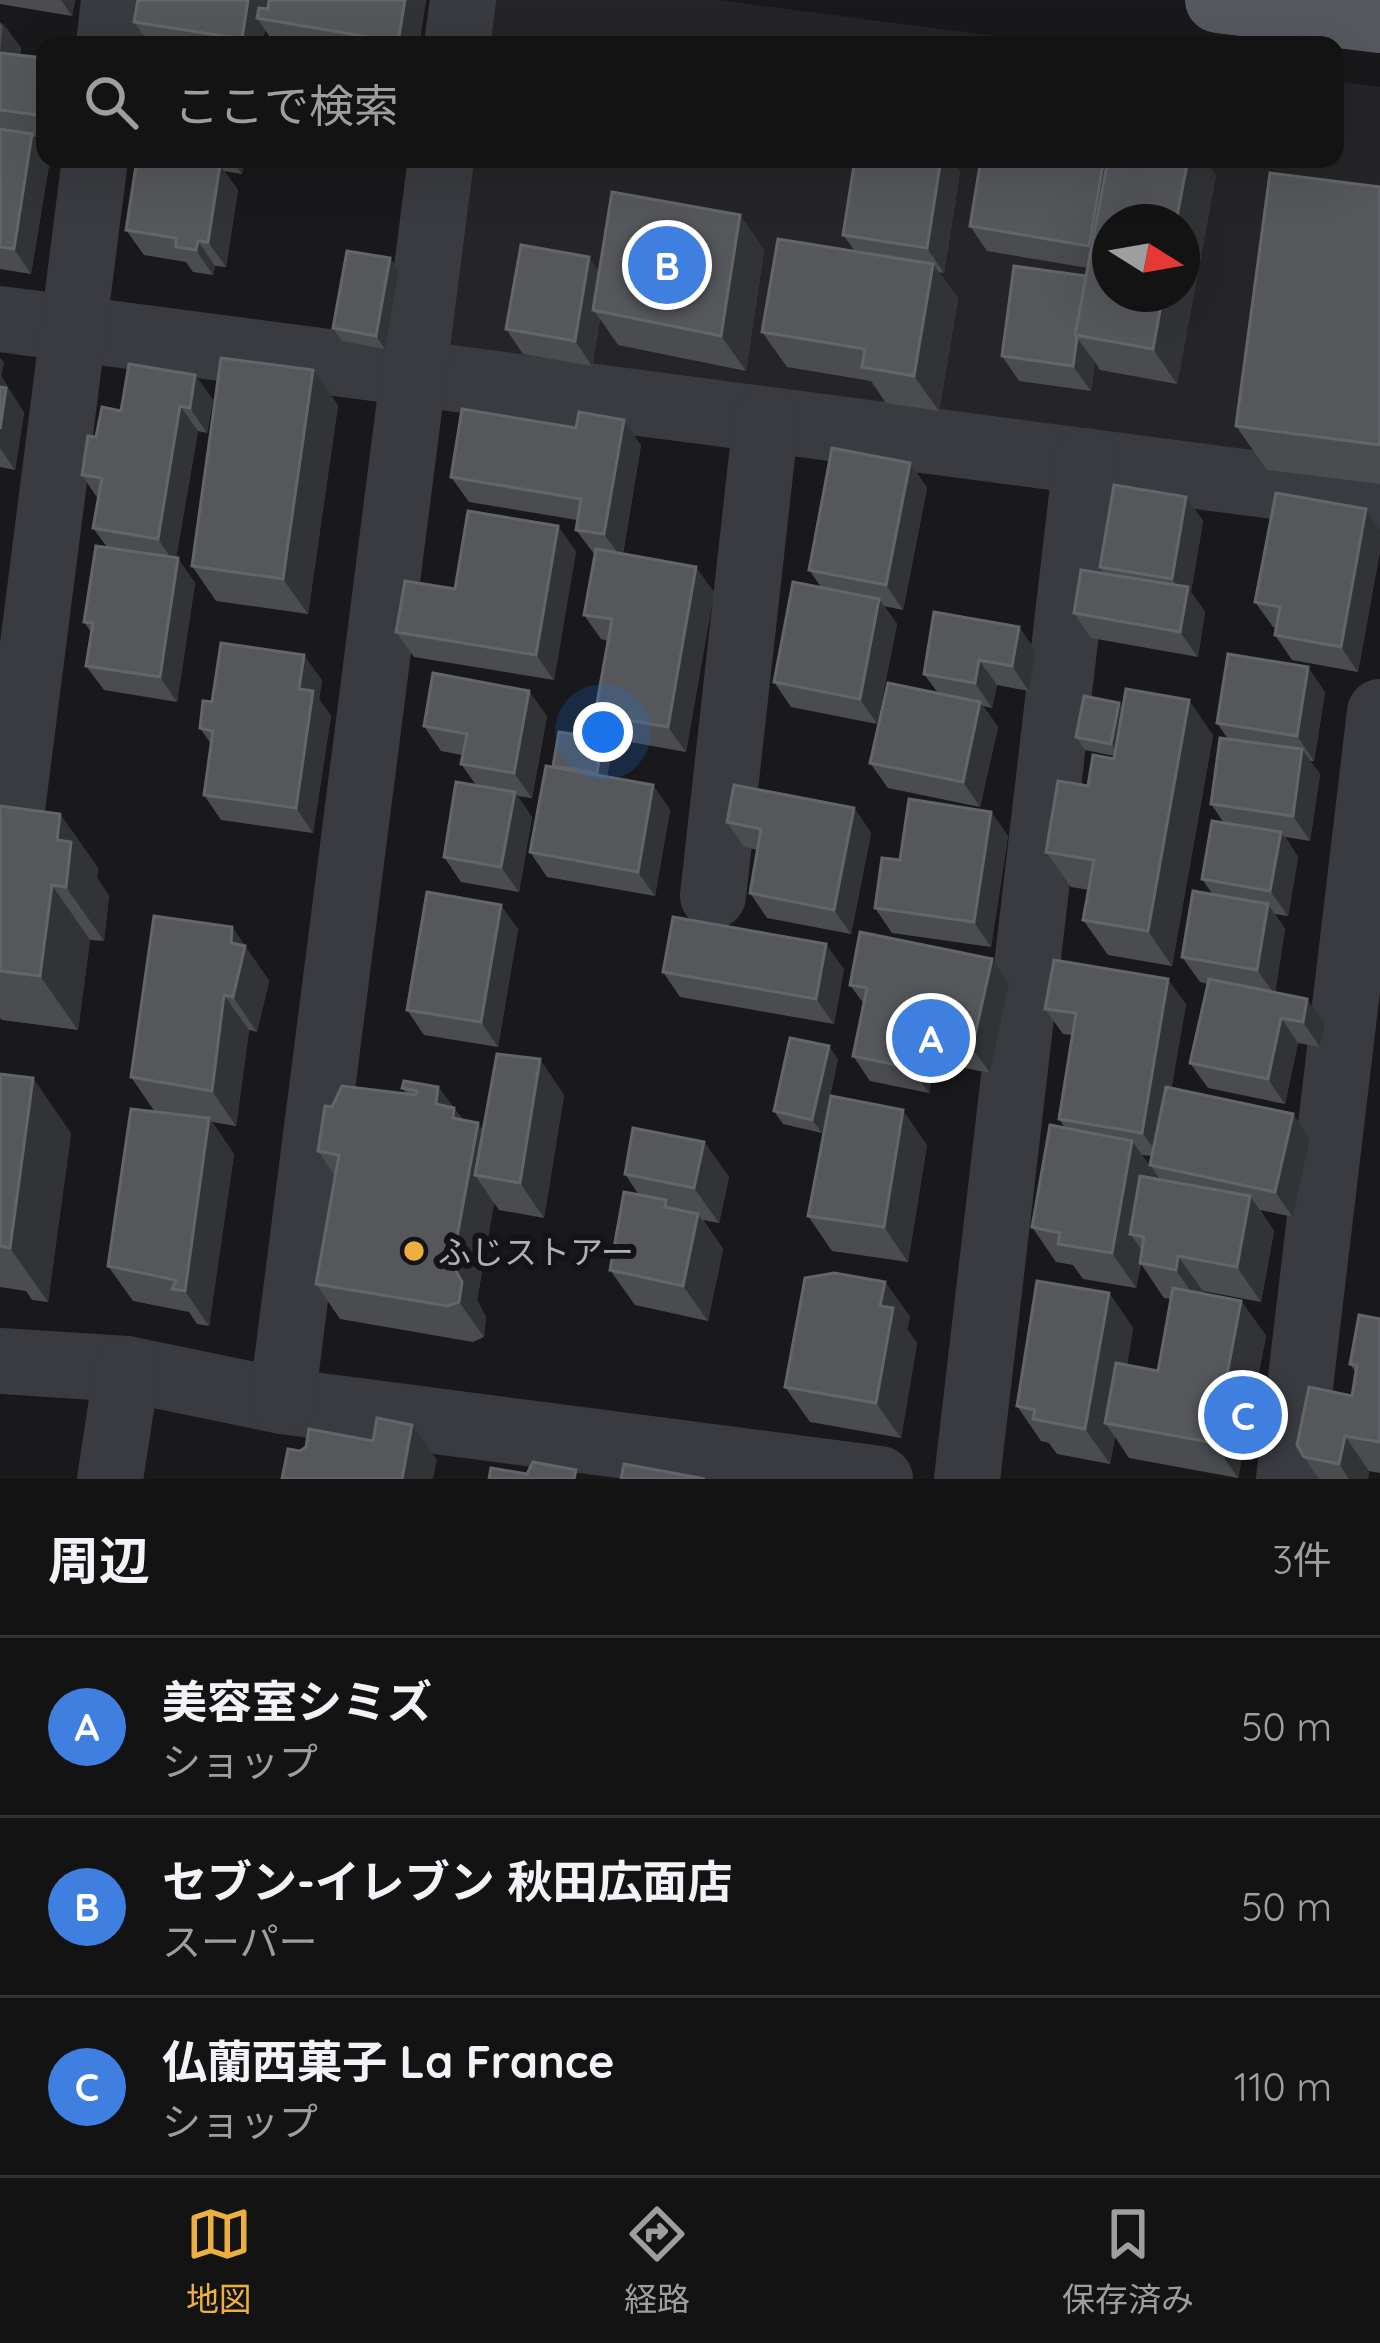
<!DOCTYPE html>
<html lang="ja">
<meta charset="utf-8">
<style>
:root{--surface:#131314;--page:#202022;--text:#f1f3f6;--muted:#9d9ea0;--line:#323234;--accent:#edb03f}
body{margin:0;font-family:Quicksand,"Noto Sans JP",sans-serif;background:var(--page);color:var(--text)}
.compass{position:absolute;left:1092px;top:204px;width:108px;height:108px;border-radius:50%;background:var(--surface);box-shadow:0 12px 48px #0002;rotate:101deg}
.you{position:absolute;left:603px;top:732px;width:42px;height:42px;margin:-30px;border:9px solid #fff;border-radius:50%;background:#1a73e8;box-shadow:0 0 0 18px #1a73e833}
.badge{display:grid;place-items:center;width:78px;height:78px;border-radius:50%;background:var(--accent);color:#fff;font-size:39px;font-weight:700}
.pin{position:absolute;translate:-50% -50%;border:6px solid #fff;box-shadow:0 3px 12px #0006}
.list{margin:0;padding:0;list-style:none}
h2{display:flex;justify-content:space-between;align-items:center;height:156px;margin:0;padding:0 48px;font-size:51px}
h2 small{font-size:39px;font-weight:400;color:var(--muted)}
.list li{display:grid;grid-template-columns:78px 1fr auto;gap:36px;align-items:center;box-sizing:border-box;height:180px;padding:0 48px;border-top:3px solid var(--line)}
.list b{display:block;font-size:45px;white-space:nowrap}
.list p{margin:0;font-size:39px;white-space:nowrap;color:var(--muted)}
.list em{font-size:39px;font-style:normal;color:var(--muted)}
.icon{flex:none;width:66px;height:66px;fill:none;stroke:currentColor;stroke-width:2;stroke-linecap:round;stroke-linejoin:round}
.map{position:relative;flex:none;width:1380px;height:1479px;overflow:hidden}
.search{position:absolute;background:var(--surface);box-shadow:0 12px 48px #0002;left:36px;right:36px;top:36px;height:132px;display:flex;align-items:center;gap:30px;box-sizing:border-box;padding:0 42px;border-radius:24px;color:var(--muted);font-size:45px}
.sheet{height:696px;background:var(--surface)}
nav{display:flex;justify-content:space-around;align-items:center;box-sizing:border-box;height:168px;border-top:3px solid var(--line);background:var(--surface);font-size:33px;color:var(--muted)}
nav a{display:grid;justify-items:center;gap:6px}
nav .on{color:var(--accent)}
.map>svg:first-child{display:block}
.built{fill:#252528;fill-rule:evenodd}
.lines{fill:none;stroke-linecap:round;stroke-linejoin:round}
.minor{stroke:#3a3b40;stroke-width:66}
.major{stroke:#56585f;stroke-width:66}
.wall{fill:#4a4c50;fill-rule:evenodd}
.shaded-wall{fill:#323336}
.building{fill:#55575b;stroke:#62656a;stroke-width:3}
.poi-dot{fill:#edb03f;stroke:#141416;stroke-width:4.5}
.labels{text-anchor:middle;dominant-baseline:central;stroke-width:12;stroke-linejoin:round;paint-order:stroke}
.poi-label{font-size:33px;fill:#acb1ba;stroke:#141416;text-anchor:start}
</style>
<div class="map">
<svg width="1380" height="1479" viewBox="0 0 1380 1479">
<rect width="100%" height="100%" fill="#19191b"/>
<g class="built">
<polygon points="495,0 718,0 1062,45 488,45"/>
<path d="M1335,81L1380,87V484L438,360L470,159H1335ZM1110,222H1182V294H1110Z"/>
</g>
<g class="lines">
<g class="minor">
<polyline points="109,45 114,0"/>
<polyline points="457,45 463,0"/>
<polyline points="0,319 1380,500"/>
<polyline points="10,825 95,159"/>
<polyline points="713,896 766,420"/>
<polyline points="0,1361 127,1369 282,1401 880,1479"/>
<polyline points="282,1401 441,159"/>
<polyline points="110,1479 127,1369"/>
<polyline points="967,1479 1086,461"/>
<polyline points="1289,1479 1380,712"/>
</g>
<polyline class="major" points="1218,0 1380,20"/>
</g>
<g class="wall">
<polygon points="0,0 75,0 72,16 0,4"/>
<polygon points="426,0 419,45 285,45 274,43 265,30 262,45 150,45 134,22"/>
<polygon points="0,22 21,48 20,55 45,58 45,138 34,137 45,152 45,159 50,159 31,274 0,269"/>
<polygon points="137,159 244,159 242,174 224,171 238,190 226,267 215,266 213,275 193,272 186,262 144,255 126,230"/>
<polygon points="855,159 951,159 960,172 944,273 939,272 958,299 939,411 886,403 871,381 787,367 762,332 855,251 843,235"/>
<polygon points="1216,175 1177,384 1100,370 1095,362 1091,391 1019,381 1002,356 1086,276 1088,268 987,251 970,226"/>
<polygon points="1380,187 1380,484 1267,470 1236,426"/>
<polygon points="740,215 764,250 746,371 618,345 600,319 592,366 523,354 506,329 600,272"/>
<polygon points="390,258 399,271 385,349 342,341 333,328"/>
<polygon points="0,358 4,363 1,376 24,413 15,470 0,467"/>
<polygon points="195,375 213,400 207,433 198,431 176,558 195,583 177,702 104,690 86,666 91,632 84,622 107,547 93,528 98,499 82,475 96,437 121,411"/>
<polygon points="338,405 308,614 216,601 192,566"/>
<polygon points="641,445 623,554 714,592 686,752 613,739 595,714 608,641 601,639 584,615 595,555 576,530 577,520 469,502 451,477"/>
<polygon points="910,463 927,488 903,610 884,606 897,624 877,724 791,707 774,682 821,587 809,570"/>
<polygon points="1186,497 1203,521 1191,592 1205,612 1198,657 1091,638 1074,613 1104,573 1100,567"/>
<polygon points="1366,509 1380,530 1380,551 1358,672 1292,660 1275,635 1276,628 1273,627 1255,602"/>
<polygon points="576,551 554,680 414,657 396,632 455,589"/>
<polygon points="1019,627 1036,652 1029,691 997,685 992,708 983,706 998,727 980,807 888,788 870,763 938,693 924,674"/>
<polygon points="322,680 319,699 331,716 313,833 221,820 204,795 211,744 200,728 212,702"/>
<polygon points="1325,692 1314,761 1310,761 1320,774 1310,841 1285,837 1298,857 1288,916 1275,914 1285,929 1275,992 1325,1023 1320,1047 1298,1043 1285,1104 1208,1088 1190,1063 1208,984 1200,982 1182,957 1213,895 1202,879 1224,823 1211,804 1228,739 1217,723"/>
<polygon points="1119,703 1123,709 1213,735 1172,966 1108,955 1083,920 1089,890 1071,887 1046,852 1088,786 1114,759 1114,756 1085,750 1076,737"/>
<polygon points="547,716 532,798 517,796 532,817 519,892 461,882 444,857 476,785 461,764 462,755 441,751 424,726"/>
<polygon points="611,752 607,777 653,785 670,810 655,896 547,877 530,852 554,767"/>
<polygon points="0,806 60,814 98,868 97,878 109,896 104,941 90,940 78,1030 2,1020 0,1018"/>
<polygon points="854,808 871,833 851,934 767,918 750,893 758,850 744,847 727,822"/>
<polygon points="991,812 1008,836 991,947 892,933 875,908 900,860"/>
<polygon points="232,927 269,981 257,1032 249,1030 236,1126 212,1122 234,1154 209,1326 197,1324 189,1312 133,1301 108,1266 155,1112 131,1077"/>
<polygon points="518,929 498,1047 424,1035 407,1010"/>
<polygon points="844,969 834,1024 680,997 663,972"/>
<polygon points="1009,984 990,1073 935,1062 929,1093 870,1081 853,1056 864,1004 850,985"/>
<path d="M1186,1004L1171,1089L1293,1114L1310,1139L1293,1217L1260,1210L1274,1231L1261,1302L1203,1291V1294L1241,1301L1266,1336L1238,1478L1129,1458L1115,1437L1110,1464L1057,1454L1049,1443L1041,1441L1017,1406L1109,1293L1133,1328L1127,1365L1158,1371L1171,1299L1164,1298L1141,1264L1136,1288L1083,1279L1073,1265L1056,1262L1032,1227L1065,1128L1059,1119L1073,1035L1063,1034L1045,1009ZM1142,1155L1152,1156L1150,1165L1160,1180L1157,1179V1176Z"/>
<polygon points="838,1059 822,1133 783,1124 774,1111"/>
<polygon points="0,1074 71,1133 48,1302 32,1300 26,1291 0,1287"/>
<polygon points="438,1087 463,1120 483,1131 564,1095 544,1218 499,1210 494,1203 477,1300 486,1317 484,1337 473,1342 340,1319 316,1284 335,1176 318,1151 332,1107 407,1094 402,1088"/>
<polygon points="704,1142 729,1177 719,1223 703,1220 723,1249 708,1321 635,1305 610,1270 639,1195 625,1174"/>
<polygon points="927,1145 908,1262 832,1251 808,1216"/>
<polygon points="885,1282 910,1317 907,1329 917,1343 901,1438 810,1422 785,1387"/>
<polygon points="1380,1319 1380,1473 1369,1471 1368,1479 1319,1479 1304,1457 1352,1396 1356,1373 1350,1364"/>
</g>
<g class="shaded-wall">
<polygon points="61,0 75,0 72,16"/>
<polygon points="248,0 269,0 266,20 257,18 265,30 262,45 246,45 242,39"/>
<polygon points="405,0 426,0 419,45 400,45 398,42"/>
<polygon points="3,23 21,48 17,77 0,53"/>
<polygon points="45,64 45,125 38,115"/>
<polygon points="32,134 45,152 45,159 50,159 31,274 14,249"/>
<polygon points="231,159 244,159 242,174"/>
<polygon points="941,159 951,159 960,172 944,273 927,248"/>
<polygon points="1104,159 1115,159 1106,271 1089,246"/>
<polygon points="1188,159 1205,159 1216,175 1177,384 1153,349 1163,294 1182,294 1182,222 1176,222"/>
<polygon points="220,165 238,190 226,267 208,242"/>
<polygon points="740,215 764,250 746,371 721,336"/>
<polygon points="198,241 215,266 213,275 196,250"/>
<polygon points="589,257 607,282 593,310 600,319 592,366 575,341"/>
<polygon points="390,258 399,271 385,349 376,336"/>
<polygon points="933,264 958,299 939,411 914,376"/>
<polygon points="1077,338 1095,362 1091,391 1073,366"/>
<polygon points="0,358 4,363 1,376 24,413 15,470 0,448"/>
<polygon points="313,370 338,405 308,614 283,579"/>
<polygon points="195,375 213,400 207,433 190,408"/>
<polygon points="180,406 198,431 175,564 158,539"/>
<polygon points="624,420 641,445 622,559 604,534"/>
<polygon points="910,463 927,488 903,610 886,585"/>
<polygon points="1186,497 1203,521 1191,592 1205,612 1198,657 1180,632 1186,599 1172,579"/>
<polygon points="1366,509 1380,530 1380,551 1358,672 1341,647"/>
<polygon points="558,526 576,551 554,680 536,655"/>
<polygon points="178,558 195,583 177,702 160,677"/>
<polygon points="696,567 714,592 686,752 668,727"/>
<polygon points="879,599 897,624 877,724 860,699"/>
<polygon points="1019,627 1036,652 1029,691 1012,666"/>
<polygon points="304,655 322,680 319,699 331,716 313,833 296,808 299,689"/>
<polygon points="979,660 997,685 992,708 975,683"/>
<polygon points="1308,667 1325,692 1314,761 1297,736"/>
<polygon points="529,691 547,716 532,798 514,773"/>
<polygon points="1189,700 1213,735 1172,966 1148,931"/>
<polygon points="980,702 998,727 980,807 963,782"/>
<polygon points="1119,703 1128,716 1120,757 1111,744"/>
<polygon points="602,739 611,752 606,786 597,773"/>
<polygon points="1302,749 1320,774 1310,841 1293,816"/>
<polygon points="653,785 670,810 655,896 638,872"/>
<polygon points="515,792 532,817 519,892 501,867"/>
<polygon points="854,808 871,833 851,934 834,910"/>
<polygon points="991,812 1008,836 991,947 974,922"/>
<polygon points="60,814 98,868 97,878 109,896 104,941 66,887 57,840"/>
<polygon points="1281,832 1298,857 1288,916 1270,891"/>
<polygon points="52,885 90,940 78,1030 40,976"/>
<polygon points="1268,904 1285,929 1275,995 1257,970"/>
<polygon points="501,905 518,929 498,1047 481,1022"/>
<polygon points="232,927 269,981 257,1032 233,997"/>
<polygon points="826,944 844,969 834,1024 816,999"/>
<polygon points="992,959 1009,984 990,1073 972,1048"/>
<polygon points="1168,979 1186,1004 1160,1157 1142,1133"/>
<polygon points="224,995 249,1030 236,1126 212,1091"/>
<polygon points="1307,999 1325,1023 1320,1047 1303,1022"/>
<polygon points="1281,1018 1298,1043 1285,1104 1268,1079"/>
<polygon points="918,1037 935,1062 929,1093 911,1068"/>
<polygon points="829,1046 838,1059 822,1133 812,1120"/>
<polygon points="540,1059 564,1095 544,1218 520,1183"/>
<polygon points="33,1078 71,1133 48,1302 10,1248"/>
<polygon points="438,1087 475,1138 478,1123 502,1158 475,1175 494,1203 477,1300 486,1317 484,1337 459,1302 452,1264 436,1104"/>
<polygon points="903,1110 927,1145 908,1262 884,1227"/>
<polygon points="1293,1114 1310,1139 1293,1217 1275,1192"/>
<polygon points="209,1118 234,1154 209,1326 185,1291"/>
<polygon points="1132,1141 1157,1176 1145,1239 1144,1237 1130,1234 1143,1252 1136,1288 1112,1253"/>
<polygon points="704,1142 729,1177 719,1223 694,1188"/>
<polygon points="1250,1196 1274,1231 1261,1302 1237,1267"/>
<polygon points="698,1214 723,1249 708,1321 683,1286"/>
<polygon points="1178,1256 1203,1291 1200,1305 1176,1270"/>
<polygon points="885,1282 910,1317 907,1329 917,1343 901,1438 876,1403 880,1306"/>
<polygon points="1109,1293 1133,1328 1117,1425 1105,1423 1115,1437 1110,1464 1085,1429"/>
<polygon points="1241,1301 1266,1336 1238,1478 1214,1443"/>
<polygon points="412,1425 437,1460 433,1479 402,1479"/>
<polygon points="1345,1436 1369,1471 1368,1479 1349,1479 1339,1464"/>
</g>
<g class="building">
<polygon points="138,0 248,0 242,39 134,22"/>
<polygon points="269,0 405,0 398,42 257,18 259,8 268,9"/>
<polygon points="0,53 45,58 38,115 0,110"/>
<polygon points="0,129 32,134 14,249 0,247"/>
<polygon points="137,159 179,159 220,165 208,242 198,241 196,250 176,247 176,238 126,230"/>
<polygon points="855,159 941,159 927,248 843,235"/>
<polygon points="981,159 1104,159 1089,246 970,226"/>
<polygon points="1108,159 1188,159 1176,222 1110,222 1110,294 1163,294 1153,349 1075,335"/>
<polygon points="1270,173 1380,187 1380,445 1236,426"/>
<polygon points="612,192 740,215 721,336 593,310"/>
<polygon points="778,239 933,264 914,376 862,367 865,349 762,332"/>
<polygon points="521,245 589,257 575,341 506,329"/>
<polygon points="347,251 390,258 376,336 333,328"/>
<polygon points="1014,266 1086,276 1075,335 1077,338 1073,366 1002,356"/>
<polygon points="221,358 313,370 283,579 192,566"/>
<polygon points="129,364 195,375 190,408 180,406 158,539 93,528 102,478 82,475 88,436 96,437 102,407 121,411"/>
<polygon points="0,387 6,388 0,429"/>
<polygon points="462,409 576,428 579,412 624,420 604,534 576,530 581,499 451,477"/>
<polygon points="832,448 910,463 886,585 809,570"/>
<polygon points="1114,485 1186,497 1172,579 1100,567"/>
<polygon points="1276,493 1366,509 1341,647 1275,635 1280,607 1255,602"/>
<polygon points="468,511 558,526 536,655 396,632 405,581 455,589"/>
<polygon points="96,546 178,558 160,677 86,666 93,623 84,622"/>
<polygon points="596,549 696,567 668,727 595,714 612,619 584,615"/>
<polygon points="1081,570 1188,587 1180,632 1074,613"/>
<polygon points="793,582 879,599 860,699 774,682"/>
<polygon points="934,612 1019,627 1012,666 979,660 975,683 924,674"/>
<polygon points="221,643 304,655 299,689 313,691 296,808 204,795 213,731 200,728 203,701 212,702"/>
<polygon points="1228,654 1308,667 1297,736 1217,723"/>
<polygon points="433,673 529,691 514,773 461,764 467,734 424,726"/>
<polygon points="888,683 980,702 963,782 870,763"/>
<polygon points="1126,689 1189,700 1148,931 1083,920 1094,860 1046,852 1058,781 1088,786 1093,755 1114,759"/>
<polygon points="1084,696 1119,703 1111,744 1076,737"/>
<polygon points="559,732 602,739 597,773 553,766"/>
<polygon points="1220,738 1302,749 1293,816 1211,804"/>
<polygon points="546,766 653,785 638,872 530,852"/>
<polygon points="456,782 515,792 501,867 444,857"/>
<polygon points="734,785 854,808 834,910 750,893 761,829 727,822"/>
<polygon points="909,799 991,812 974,922 875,908 882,858 900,860"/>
<polygon points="0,806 60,814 57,840 71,842 66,887 52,885 40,976 0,971"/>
<polygon points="1212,821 1281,832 1270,891 1202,879"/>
<polygon points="1193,891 1268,904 1257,970 1182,957"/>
<polygon points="427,892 501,905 481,1022 407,1010"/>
<polygon points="154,916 232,927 231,943 245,946 233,997 224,995 212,1091 131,1077"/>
<polygon points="673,917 826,944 816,999 663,972"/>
<polygon points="860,932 992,959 972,1048 918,1037 911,1068 853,1056 867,988 850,985"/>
<polygon points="1054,960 1168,979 1142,1133 1059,1119 1076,1013 1045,1009"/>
<polygon points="1209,979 1307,999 1303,1022 1281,1018 1268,1079 1190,1063"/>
<polygon points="790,1038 829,1046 812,1120 774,1111"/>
<polygon points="497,1054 540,1059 520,1183 475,1175"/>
<polygon points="0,1074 33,1078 10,1248 0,1246"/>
<polygon points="404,1081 438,1087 436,1104 454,1108 453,1118 478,1123 452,1264 462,1282 459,1302 448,1306 316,1284 339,1155 318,1151 325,1106 332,1107 342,1086 416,1095 417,1091 402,1088"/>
<polygon points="1166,1087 1293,1114 1275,1192 1150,1165"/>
<polygon points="831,1096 903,1110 884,1227 808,1216"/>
<polygon points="131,1109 209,1118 185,1291 172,1289 176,1280 108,1266"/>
<polygon points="1050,1125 1132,1141 1112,1253 1058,1244 1060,1233 1032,1227"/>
<polygon points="633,1128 704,1142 694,1188 625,1174"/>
<polygon points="1140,1176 1250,1196 1237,1267 1178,1256 1176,1270 1140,1263 1144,1237 1130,1234"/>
<polygon points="624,1192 666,1200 665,1207 698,1214 683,1286 610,1270"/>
<polygon points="834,1273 885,1282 880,1306 893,1308 876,1403 785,1387 805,1278"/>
<polygon points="1037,1281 1109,1293 1085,1429 1033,1419 1035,1410 1017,1406"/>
<polygon points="1173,1288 1241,1301 1214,1443 1105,1423 1116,1363 1158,1371"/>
<polygon points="1359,1315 1380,1319 1380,1442 1345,1436 1339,1464 1304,1457 1297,1445 1309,1387 1352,1396 1357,1365 1350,1364"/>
<polygon points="377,1418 412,1425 402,1479 282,1479 288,1449 300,1451 306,1447 309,1429 373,1441"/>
<polygon points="533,1462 576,1470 574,1479 489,1479 491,1468 527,1474"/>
<polygon points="624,1464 705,1479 621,1479"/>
</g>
<circle class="poi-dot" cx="414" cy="1251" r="12"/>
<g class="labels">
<g class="poi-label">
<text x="438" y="1251">ふじストアー</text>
</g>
</g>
</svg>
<svg class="compass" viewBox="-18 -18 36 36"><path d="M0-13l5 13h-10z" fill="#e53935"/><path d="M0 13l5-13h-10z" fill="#9d9ea0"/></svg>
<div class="you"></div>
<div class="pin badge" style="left:931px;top:1038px;background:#3f7fe0">A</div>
<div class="pin badge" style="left:667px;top:265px;background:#3f7fe0">B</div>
<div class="pin badge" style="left:1243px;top:1415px;background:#3f7fe0">C</div>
<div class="search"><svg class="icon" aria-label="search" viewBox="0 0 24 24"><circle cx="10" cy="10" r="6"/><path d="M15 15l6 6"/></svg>ここで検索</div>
</div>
<section class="sheet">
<h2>周辺<small>3件</small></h2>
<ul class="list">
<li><span class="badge" style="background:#3f7fe0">A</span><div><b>美容室シミズ</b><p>ショップ</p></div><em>50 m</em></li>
<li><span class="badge" style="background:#3f7fe0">B</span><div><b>セブン-イレブン 秋田広面店</b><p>スーパー</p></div><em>50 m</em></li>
<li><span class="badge" style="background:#3f7fe0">C</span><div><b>仏蘭西菓子 La France</b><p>ショップ</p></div><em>110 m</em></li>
</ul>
</section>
<nav>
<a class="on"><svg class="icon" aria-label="map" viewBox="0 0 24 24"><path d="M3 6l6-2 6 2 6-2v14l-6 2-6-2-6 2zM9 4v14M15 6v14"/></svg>地図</a>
<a><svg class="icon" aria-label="directions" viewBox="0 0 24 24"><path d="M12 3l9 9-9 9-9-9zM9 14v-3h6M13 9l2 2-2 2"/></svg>経路</a>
<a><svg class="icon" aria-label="saved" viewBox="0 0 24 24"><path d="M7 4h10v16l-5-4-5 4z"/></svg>保存済み</a>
</nav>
